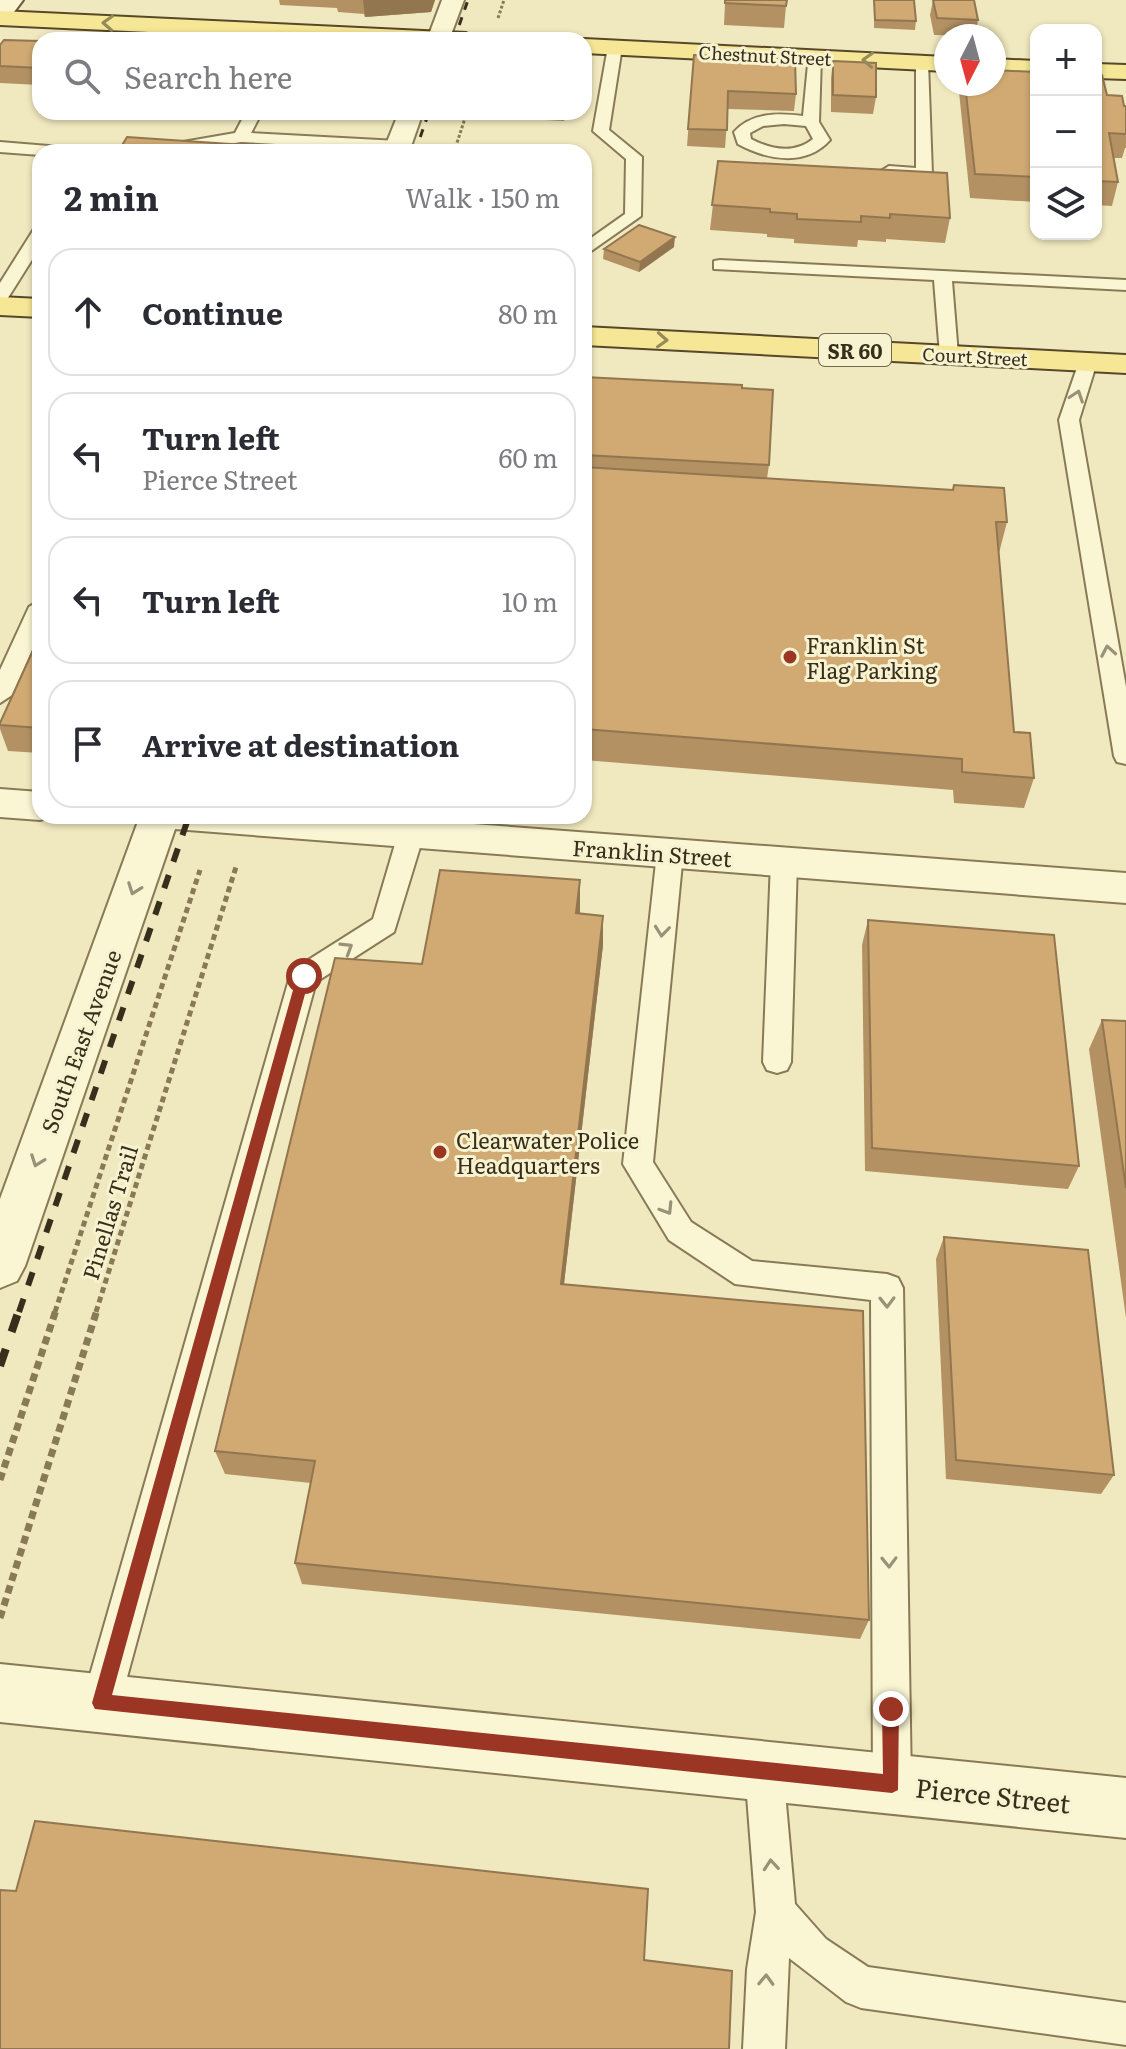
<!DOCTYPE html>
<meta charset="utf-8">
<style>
:root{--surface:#fff;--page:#f7f7f7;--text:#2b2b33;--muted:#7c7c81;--line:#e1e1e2}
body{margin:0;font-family:Literata,serif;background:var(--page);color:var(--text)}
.controls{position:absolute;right:24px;top:24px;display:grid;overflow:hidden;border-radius:16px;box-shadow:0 2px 6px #0004}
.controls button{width:72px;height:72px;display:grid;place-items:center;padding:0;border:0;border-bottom:2px solid var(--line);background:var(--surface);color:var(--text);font:40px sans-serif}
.compass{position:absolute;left:934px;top:24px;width:72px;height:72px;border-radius:50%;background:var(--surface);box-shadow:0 2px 6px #0004;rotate:186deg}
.stop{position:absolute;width:24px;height:24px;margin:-18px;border:6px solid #9b3624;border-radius:50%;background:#fff}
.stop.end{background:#9b3624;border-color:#fff;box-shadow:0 2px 8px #0008}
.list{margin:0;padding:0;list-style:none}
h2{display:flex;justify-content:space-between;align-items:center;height:104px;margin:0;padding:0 32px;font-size:34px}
h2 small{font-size:26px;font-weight:400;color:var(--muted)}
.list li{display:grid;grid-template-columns:52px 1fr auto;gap:24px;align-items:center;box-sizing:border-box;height:128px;margin:0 16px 16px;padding:0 16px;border:2px solid var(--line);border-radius:24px}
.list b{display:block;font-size:30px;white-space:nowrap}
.list p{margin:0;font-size:26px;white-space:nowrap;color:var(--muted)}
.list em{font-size:26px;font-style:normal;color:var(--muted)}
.icon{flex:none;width:44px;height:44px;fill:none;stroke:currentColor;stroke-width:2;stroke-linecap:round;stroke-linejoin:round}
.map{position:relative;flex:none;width:1126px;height:2049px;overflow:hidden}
.search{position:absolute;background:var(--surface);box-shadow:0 2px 6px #0004;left:32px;top:32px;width:560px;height:88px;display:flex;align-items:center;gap:20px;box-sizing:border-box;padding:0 28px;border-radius:24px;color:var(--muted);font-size:30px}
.panel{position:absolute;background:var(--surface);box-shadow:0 2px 6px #0004;left:32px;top:144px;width:560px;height:680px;border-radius:24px}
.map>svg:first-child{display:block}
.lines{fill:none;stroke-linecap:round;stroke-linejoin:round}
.service-casing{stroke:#897a57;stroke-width:4}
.minor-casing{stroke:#897a57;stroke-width:4}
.secondary-casing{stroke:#6b5a3a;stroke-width:4}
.primary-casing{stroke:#57472b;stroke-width:4}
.path-far2{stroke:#897a57;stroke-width:3;stroke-dasharray:3 2;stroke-linecap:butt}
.path-far1{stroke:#897a57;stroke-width:5;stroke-dasharray:6 4;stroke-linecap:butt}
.path{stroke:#897a57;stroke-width:7;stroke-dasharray:8 5;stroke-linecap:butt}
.service{fill:#faf5d3;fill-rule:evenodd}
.minor{fill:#faf5d3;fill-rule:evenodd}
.secondary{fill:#faf5d3;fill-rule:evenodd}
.primary{fill:#f5e795;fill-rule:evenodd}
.rail-far2{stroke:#382e1c;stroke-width:3;stroke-dasharray:8 8;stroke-linecap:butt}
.rail-far1{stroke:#382e1c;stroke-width:6;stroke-dasharray:14 14;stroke-linecap:butt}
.rail{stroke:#382e1c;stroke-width:8;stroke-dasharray:18 18;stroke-linecap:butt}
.wall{fill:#b39163}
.shaded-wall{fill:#927650}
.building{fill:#d0a973;stroke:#927650;stroke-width:2}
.oneway{stroke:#968a58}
.oneway2{stroke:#999278}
.route{fill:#9b3624}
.poi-dot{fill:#9b3624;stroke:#f7f2cf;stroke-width:3}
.labels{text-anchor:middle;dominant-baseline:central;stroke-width:6;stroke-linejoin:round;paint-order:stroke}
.far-street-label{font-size:18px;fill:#382e1c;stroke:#f7f2cf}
.shield{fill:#f7f2cf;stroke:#716952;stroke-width:2}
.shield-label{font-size:20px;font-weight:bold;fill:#382e1c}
.poi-label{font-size:22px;fill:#382e1c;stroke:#f7f2cf;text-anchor:start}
.street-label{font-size:22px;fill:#382e1c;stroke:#f7f2cf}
.near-street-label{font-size:26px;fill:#382e1c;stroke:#f7f2cf}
</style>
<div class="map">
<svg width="1126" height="2049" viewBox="0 0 1126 2049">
<rect width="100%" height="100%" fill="#f0e9bf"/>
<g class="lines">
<defs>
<g id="service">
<polygon points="615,43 622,47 609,130 642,157 641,216 584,256 584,243 625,214 626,159 593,131 608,47"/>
<path d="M809,54L821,57L819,122L830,140C806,167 767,160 738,144L734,132C752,112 779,113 803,116ZM784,124L806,126L813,139C794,154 772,150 751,139L750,133L763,126Z"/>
<path d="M916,59L928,62L932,174C922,182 891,179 881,171L889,166L916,168Z"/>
<polygon points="246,112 262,112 251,133 398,141 406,146 398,151 241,142 182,152 146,152 154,147 235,133"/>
<polygon points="0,142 61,147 69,152 40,152 40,155 0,152"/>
<polygon points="40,228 40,247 6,301 0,302 0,283 34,229"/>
<polygon points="720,260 1126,280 1126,290 952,281 958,355 949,361 940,355 934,280 714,269 714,261"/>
<polygon points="1088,356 1097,362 1079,420 1126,687 1126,764 1117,762 1114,756 1059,420 1079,362"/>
<polygon points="40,600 40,632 12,695 0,703 0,670 29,607"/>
<polygon points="411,825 420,828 424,834 394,932 316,982 120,1703 114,1716 101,1722 88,1716 82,1703 290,976 294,969 373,919 398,834 402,828"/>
<polygon points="670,844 679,846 683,853 653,1162 691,1222 752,1261 887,1274 898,1278 903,1288 911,1784 906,1798 892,1803 878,1798 873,1784 871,1300 735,1284 669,1240 623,1164 657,853 661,846"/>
<polygon points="784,853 793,855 797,862 791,1062 787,1070 777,1073 767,1070 763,1062 771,862 775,855"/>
<polygon points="764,1751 777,1757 783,1770 795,1904 826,1939 868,1967 1126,2003 1126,2045 861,2008 846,2002 789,1958 785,2049 743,2049 747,1969 756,1912 745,1770 751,1757"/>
</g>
<g id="minor">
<polygon points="442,0 464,0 449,40 427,40"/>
<polygon points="399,112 423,112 409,152 383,152"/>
<polygon points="0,789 40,792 40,816 53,816 40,820 0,817"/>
<polygon points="140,816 365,816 1126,873 1126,903 175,829 25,1266 17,1281 0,1288 0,1199"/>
<polygon points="0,1664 1126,1778 1126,1838 0,1722"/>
</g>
<polygon id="secondary" points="23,0 8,20 0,22 0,0"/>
<g id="primary">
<polygon points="0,11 466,33 477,40 322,40 0,25"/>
<polygon points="584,39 946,57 946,71 584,53 584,40 580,40"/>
<polygon points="994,59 1036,61 1036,75 994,73"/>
<polygon points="1096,64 1126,65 1126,79 1096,78"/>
<polygon points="0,297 40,299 40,317 0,315"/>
<polygon points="584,327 1126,355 1126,373 584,345"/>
</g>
</defs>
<use href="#service" class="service-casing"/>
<use href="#minor" class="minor-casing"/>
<use href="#secondary" class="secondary-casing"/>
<use href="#primary" class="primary-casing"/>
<g class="path-far2">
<polyline points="498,18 504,0"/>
<polyline points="454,152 467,112"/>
</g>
<g class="path-far1">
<polyline points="55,1312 200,870"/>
<polyline points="96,1312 236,867"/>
</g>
<g class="path">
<polyline points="0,1480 56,1310"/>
<polyline points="0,1618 97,1310"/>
</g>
<use href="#service" class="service"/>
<use href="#minor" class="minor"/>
<use href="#secondary" class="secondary"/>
<use href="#primary" class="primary"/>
<g class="rail-far2">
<polyline points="454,40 468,0"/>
<polyline points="415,152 429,112"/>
</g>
<polyline class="rail-far1" points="19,1312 189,816"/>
<polyline class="rail" points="0,1366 19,1310"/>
</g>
<g class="wall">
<polygon points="279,0 435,0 431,12 365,17 364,14 338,12 337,8 280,5"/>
<polygon points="874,0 916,21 915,30 874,28"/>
<polygon points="933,0 978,20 975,36 934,35 930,15"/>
<polygon points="725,3 786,6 784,28 724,25"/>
<polygon points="40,41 40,85 0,83 0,45"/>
<polygon points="694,55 796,94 794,111 728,109 725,148 687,146"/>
<polygon points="833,61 876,97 873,114 831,112 831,78"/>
<polygon points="1036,72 1036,202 970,198 959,92 961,84 994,84"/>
<polygon points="1096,75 1107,95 1126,106 1126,148 1125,148 1122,158 1113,158 1118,182 1112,206 1096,205"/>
<polygon points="525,112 567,112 564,121 525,119"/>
<polygon points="718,161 950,218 945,243 886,239 886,242 858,240 857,247 794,243 794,239 767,237 767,234 710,230"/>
<polygon points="674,247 639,272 603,259 604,249"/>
<polygon points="584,377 769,465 767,478 952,490 954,485 1007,522 999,553 1014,732 1034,778 1024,808 954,803 953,790 584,760"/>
<polygon points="40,635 40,753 8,751 0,729 0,723"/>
<polygon points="580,914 603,945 564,1284 869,1620 860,1639 302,1584 295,1563 311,1483 225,1474 215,1451 422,964"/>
<polygon points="868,920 1079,1166 1068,1189 865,1171 862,945"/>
<polygon points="1102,1020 1126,1021 1126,1318 1089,1049"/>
<polygon points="944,1237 1114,1475 1101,1494 946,1479 936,1259"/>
</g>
<g class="shaded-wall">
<polygon points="363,0 435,0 431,12 365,17"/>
<polygon points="675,237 674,247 639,272 640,262"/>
<polygon points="580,880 580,911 576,943 576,913"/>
<polygon points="603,916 603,945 561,1310 561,1284"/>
</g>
<g class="building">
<polygon points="725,0 787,0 786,6 725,3"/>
<polygon points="874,0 914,0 916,21 875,20"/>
<polygon points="933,0 974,0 978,20 937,18"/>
<polygon points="4,40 40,41 40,68 0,66 0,45"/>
<polygon points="694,55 795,59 796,94 728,91 727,130 688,129"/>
<polygon points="833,61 876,63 876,97 833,95"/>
<polygon points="994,70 1036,72 1036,177 975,174 965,84 994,84"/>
<polygon points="1096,75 1102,75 1107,95 1122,96 1124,106 1126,106 1126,134 1109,133 1118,182 1096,181"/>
<polygon points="127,137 348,152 118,152"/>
<polygon points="484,146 575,151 575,152 482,152"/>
<polygon points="718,161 947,173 950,218 890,214 890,218 861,216 861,222 797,219 797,214 770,212 770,209 712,205"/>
<polygon points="639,225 675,237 640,262 604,249"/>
<polygon points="584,377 742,385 742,388 773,390 769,465 584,455"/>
<polygon points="584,467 953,490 954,485 1004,488 1007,522 996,522 1014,732 1030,733 1034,778 962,772 962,759 584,729"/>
<polygon points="40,635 40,728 0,725 0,723"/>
<polygon points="440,870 580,880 576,913 603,916 561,1284 863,1311 869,1620 295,1563 315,1461 215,1451 335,958 422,964"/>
<polygon points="868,920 1054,935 1079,1166 872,1148"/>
<polygon points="1102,1020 1126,1021 1126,1188"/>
<polygon points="944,1237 1088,1250 1114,1475 956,1460"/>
<polygon points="35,1821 648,1889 644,1960 732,1971 729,2049 0,2049 0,1890 16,1891"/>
</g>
<defs><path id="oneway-chevron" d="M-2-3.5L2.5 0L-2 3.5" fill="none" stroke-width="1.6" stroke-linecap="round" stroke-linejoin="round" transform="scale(2)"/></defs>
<g class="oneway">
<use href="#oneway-chevron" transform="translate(108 23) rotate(-177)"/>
<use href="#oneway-chevron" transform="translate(868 60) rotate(-177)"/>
<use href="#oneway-chevron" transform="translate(662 340) rotate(3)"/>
</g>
<g class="oneway2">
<use href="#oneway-chevron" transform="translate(1077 396) rotate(-71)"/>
<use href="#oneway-chevron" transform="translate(1108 651) rotate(-100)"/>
<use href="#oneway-chevron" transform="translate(134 889) rotate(110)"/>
<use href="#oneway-chevron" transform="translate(662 931) rotate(96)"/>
<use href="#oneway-chevron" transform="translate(347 948) rotate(-32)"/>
<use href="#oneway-chevron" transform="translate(37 1161) rotate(110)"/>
<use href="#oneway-chevron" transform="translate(667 1209) rotate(58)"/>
<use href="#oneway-chevron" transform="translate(887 1302) rotate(89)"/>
<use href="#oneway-chevron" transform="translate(889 1562) rotate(89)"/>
<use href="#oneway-chevron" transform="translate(771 1865) rotate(-95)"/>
<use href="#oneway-chevron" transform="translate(766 1980) rotate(-88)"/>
</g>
<polygon class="route" points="304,971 310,976 112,1695 883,1774 882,1709 891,1701 899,1709 898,1790 892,1793 95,1709 92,1703 297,976"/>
<g class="poi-dot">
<circle cx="790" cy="657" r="8"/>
<circle cx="440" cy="1152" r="8"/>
</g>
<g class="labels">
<g class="far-street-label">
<text transform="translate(765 55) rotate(3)">Chestnut Street</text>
<text transform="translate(975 356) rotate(3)">Court Street</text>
</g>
<rect class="shield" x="819" y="334" width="72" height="32" rx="6"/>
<g class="shield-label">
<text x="855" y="350">SR 60</text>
</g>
<g class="poi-label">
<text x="806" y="644">Franklin St<tspan x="806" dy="25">Flag Parking</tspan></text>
<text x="456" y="1139">Clearwater Police<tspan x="456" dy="25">Headquarters</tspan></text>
</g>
<g class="street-label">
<text transform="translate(652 852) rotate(4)">Franklin Street</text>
<text transform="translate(80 1041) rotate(-70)">South East Avenue</text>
<text transform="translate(109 1212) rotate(-73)">Pinellas Trail</text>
</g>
<g class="near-street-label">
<text transform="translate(993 1794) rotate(6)">Pierce Street</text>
</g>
</g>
</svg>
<div class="controls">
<button>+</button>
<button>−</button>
<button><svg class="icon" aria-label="layers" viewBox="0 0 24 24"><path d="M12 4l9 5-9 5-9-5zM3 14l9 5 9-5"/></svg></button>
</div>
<svg class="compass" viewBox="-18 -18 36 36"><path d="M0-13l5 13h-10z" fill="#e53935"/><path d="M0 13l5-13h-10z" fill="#7c7c81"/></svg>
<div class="stop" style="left:304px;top:976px"></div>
<div class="stop end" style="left:891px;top:1709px"></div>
<div class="search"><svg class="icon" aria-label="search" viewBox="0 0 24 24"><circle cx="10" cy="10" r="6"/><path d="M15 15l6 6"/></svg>Search here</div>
<section class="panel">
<h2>2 min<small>Walk · 150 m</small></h2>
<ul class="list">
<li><svg class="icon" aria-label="ahead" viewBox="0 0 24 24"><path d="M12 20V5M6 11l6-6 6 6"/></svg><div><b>Continue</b></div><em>80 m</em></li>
<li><svg class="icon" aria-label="left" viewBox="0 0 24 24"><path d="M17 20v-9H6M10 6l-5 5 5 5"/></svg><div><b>Turn left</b><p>Pierce Street</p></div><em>60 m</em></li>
<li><svg class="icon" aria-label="left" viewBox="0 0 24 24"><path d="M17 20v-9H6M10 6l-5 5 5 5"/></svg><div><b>Turn left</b></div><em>10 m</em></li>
<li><svg class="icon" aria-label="arrive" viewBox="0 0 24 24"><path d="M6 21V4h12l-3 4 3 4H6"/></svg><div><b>Arrive at destination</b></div></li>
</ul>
</section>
</div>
